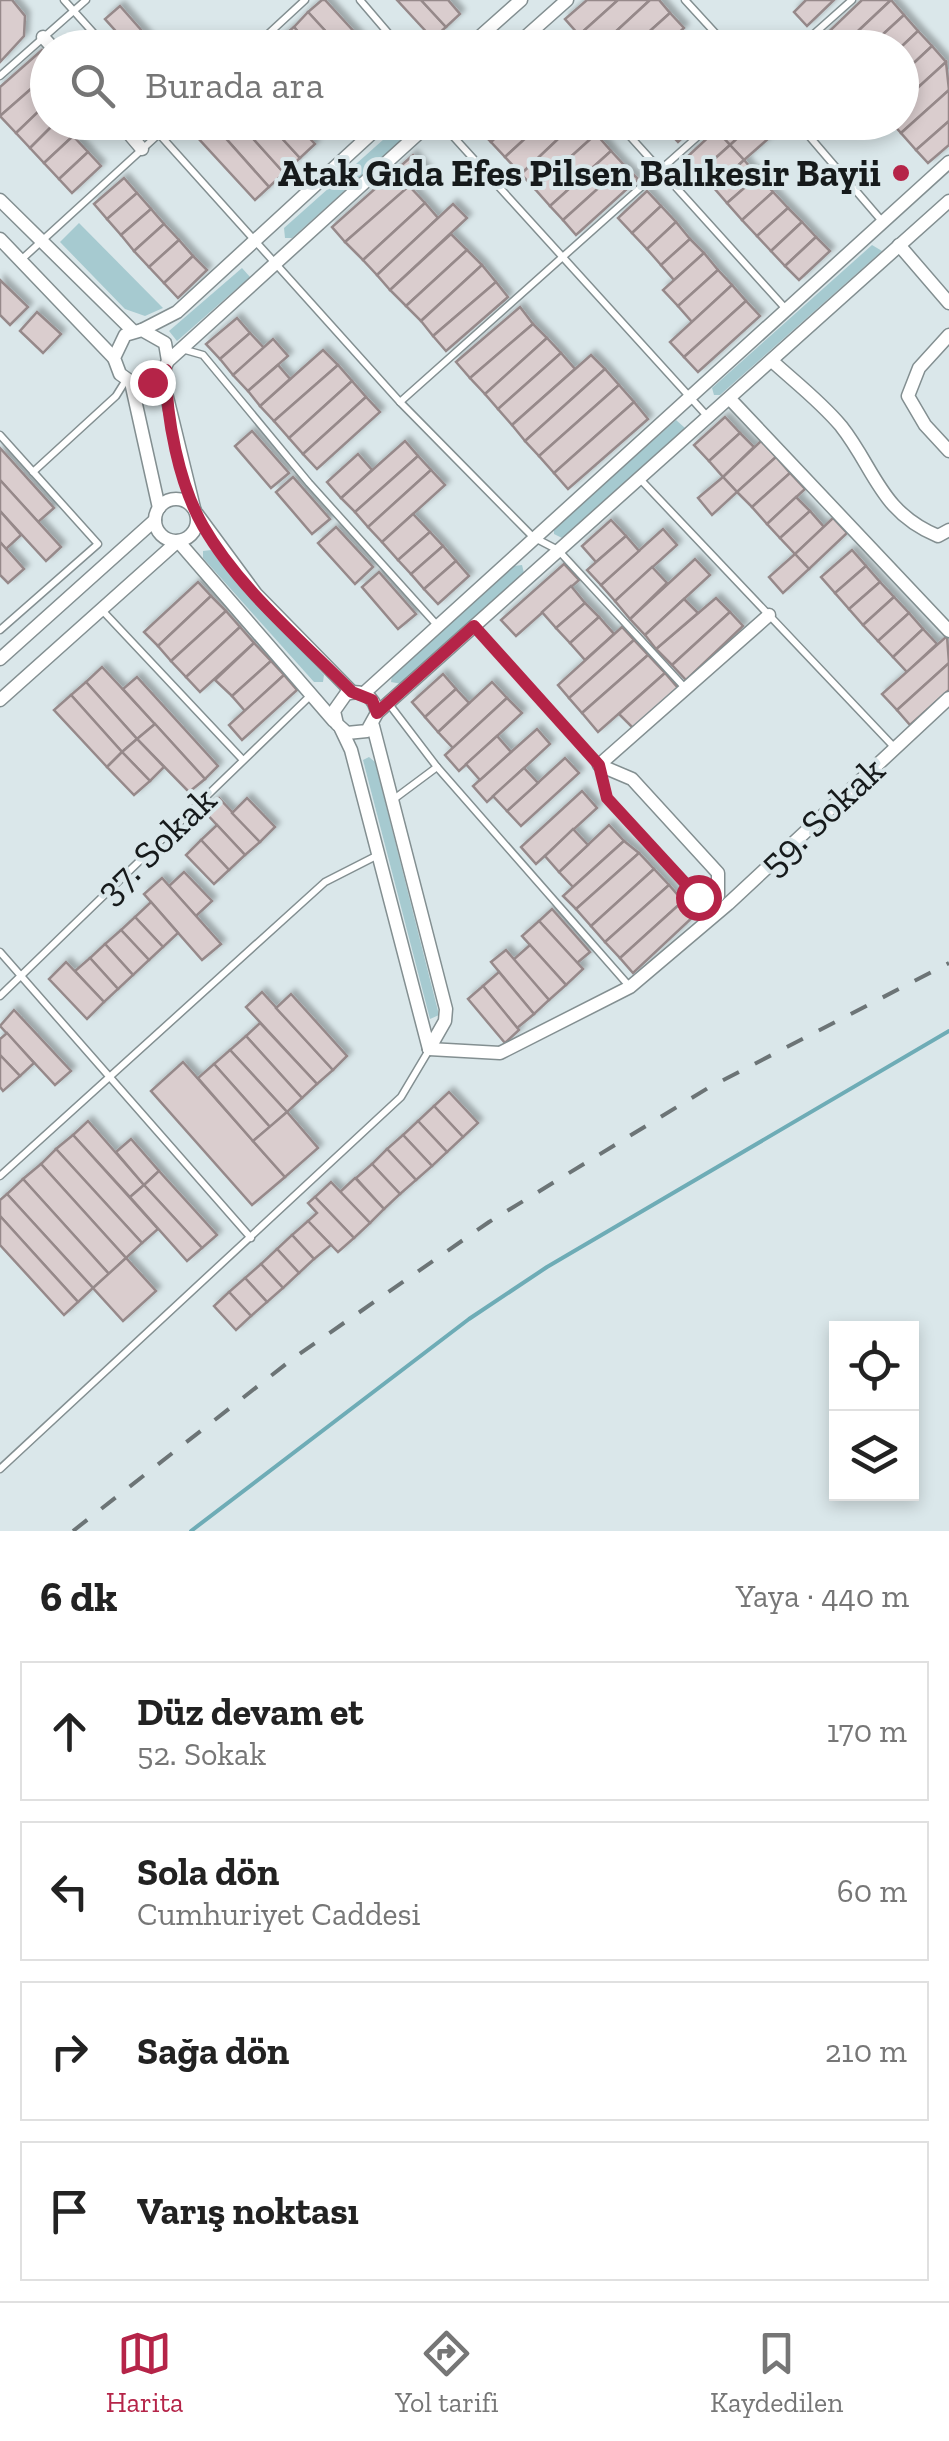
<!DOCTYPE html>
<html lang="tr">
<meta charset="utf-8">
<style>
:root{--surface:#fff;--page:#f6f6f6;--text:#222;--muted:#767676;--line:#e0e0e0;--accent:#b52448}
body{margin:0;font-family:"Zilla Slab",serif;background:var(--page);color:var(--text)}
.controls{position:absolute;right:30px;bottom:30px;display:grid;overflow:hidden;border-radius:0px;box-shadow:0 5px 15px #0003}
.controls button{width:90px;height:90px;display:grid;place-items:center;padding:0;border:0;border-bottom:2px solid var(--line);background:var(--surface);color:var(--text);font:50px sans-serif}
.stop{position:absolute;width:30px;height:30px;margin:-22px;border:8px solid #b52448;border-radius:50%;background:#fff}
.stop.end{background:#b52448;border-color:#fff;box-shadow:0 2px 10px #0008}
.list{margin:0;padding:0;list-style:none}
h2{display:flex;justify-content:space-between;align-items:center;height:130px;margin:0;padding:0 40px;font-size:42px}
h2 small{font-size:32px;font-weight:400;color:var(--muted)}
.list li{display:grid;grid-template-columns:65px 1fr auto;gap:30px;align-items:center;box-sizing:border-box;height:140px;margin:0 20px 20px;padding:0 20px;border:2px solid var(--line);border-radius:0px}
.list b{display:block;font-size:38px;white-space:nowrap}
.list p{margin:0;font-size:32px;white-space:nowrap;color:var(--muted)}
.list em{font-size:32px;font-style:normal;color:var(--muted)}
.icon{flex:none;width:55px;height:55px;fill:none;stroke:currentColor;stroke-width:2;stroke-linecap:round;stroke-linejoin:round}
.map{position:relative;flex:none;width:949px;height:1531px;overflow:hidden}
.search{position:absolute;background:var(--surface);box-shadow:0 5px 15px #0003;left:30px;right:30px;top:30px;height:110px;display:flex;align-items:center;gap:25px;box-sizing:border-box;padding:0 35px;border-radius:55px;color:var(--muted);font-size:38px}
.sheet{height:770px;background:var(--surface)}
nav{display:flex;justify-content:space-around;align-items:center;box-sizing:border-box;height:140px;border-top:2px solid var(--line);background:var(--surface);font-size:28px;color:var(--muted)}
nav a{display:grid;justify-items:center;gap:5px}
nav .on{color:var(--accent)}
.map>svg:first-child{display:block}
.green{fill:#a6cad0}
.lines{fill:none;stroke-linecap:round;stroke-linejoin:round}
.stream{stroke:#6eacb6;stroke-width:4}
.building{fill:#dacdce;stroke:#96898a;stroke-width:2.5;filter:url(#shadow)}
.lane-casing{stroke:#838f91;stroke-width:9}
.street-casing{stroke:#838f91;stroke-width:15}
.lane{stroke:#fff;stroke-width:6}
.street{stroke:#fff;stroke-width:12}
.rail{stroke:#6c7476;stroke-width:4;stroke-dasharray:18 18;stroke-linecap:butt}
.route{stroke:#b52448;stroke-width:12}
.poi-dot{fill:#b52448;stroke:#dae7ea;stroke-width:4}
.labels{text-anchor:middle;dominant-baseline:central;stroke-width:8;stroke-linejoin:round;paint-order:stroke}
.poi-label{font-size:38px;font-weight:bold;fill:#161a1b;stroke:#dae7ea;text-anchor:end}
.street-label{font-size:38px;fill:#161a1b;stroke:#dae7ea}
</style>
<div class="map">
<svg width="949" height="1531" viewBox="0 0 949 1531">
<defs>
<filter id="shadow"><feDropShadow dx="4.5" dy="-4.5" stdDeviation="2.5" flood-color="#0004"/></filter>
</defs>
<rect width="100%" height="100%" fill="#dae7ea"/>
<g class="green">
<polygon points="402,123 420,123 292,238 285,238 284,228"/>
<polygon points="79,223 163,308 145,316 125,309 60,242"/>
<polygon points="872,245 882,251 720,395 714,395 712,388"/>
<polygon points="242,268 250,277 177,341 169,331"/>
<polygon points="676,420 685,428 562,538 554,534 554,528"/>
<polygon points="211,550 324,675 323,682 314,682 203,558 203,551"/>
<polygon points="522,565 524,573 402,684 391,682 392,675 514,566"/>
<polygon points="369,757 375,762 439,1015 430,1019 363,760"/>
</g>
<g class="lines">
<polyline class="stream" points="191,1531 469,1319 547,1267 949,1031"/>
</g>
<g class="building">
<polygon points="0,0 12,0 25,16 24,36 0,62"/>
<polygon points="322,0 325,0 369,48 341,48 308,12"/>
<polygon points="397,0 421,0 446,27 433,39"/>
<polygon points="421,0 448,0 460,14 446,27"/>
<polygon points="587,0 618,0 579,35 565,19"/>
<polygon points="618,0 650,0 598,48 590,48 579,35"/>
<polygon points="650,0 659,0 670,13 631,48 598,48"/>
<polygon points="806,0 834,0 807,26 794,12"/>
<polygon points="862,0 891,0 840,48 821,48 817,43"/>
<polygon points="891,0 904,15 868,48 840,48"/>
<polygon points="120,6 157,48 131,48 105,19"/>
<polygon points="308,12 341,48 312,48 294,27"/>
<polygon points="670,13 684,28 662,48 631,48"/>
<polygon points="904,15 918,31 900,48 868,48"/>
<polygon points="294,27 312,48 283,48 277,41"/>
<polygon points="918,31 932,46 902,74 900,48"/>
<polygon points="932,46 946,62 902,102 902,74"/>
<polygon points="42,50 48,56 48,74 0,116 0,87"/>
<polygon points="946,62 949,90 901,133 891,122 902,122 902,102"/>
<polygon points="48,74 48,103 16,133 0,116"/>
<polygon points="949,90 949,121 916,150 901,133"/>
<polygon points="44,106 48,122 56,122 30,148 16,133"/>
<polygon points="949,121 949,145 928,163 916,150"/>
<polygon points="56,122 73,136 44,163 30,148"/>
<polygon points="238,122 284,173 269,187 213,124"/>
<polygon points="238,122 267,122 300,158 284,173"/>
<polygon points="267,122 294,122 315,144 300,158"/>
<polygon points="481,122 512,122 491,142 476,127"/>
<polygon points="512,122 543,122 505,157 491,142"/>
<polygon points="543,122 576,122 521,174 505,157"/>
<polygon points="576,122 586,122 596,134 535,189 521,174"/>
<polygon points="672,122 699,122 678,142 666,129"/>
<polygon points="724,122 755,122 730,145 716,130"/>
<polygon points="755,122 769,122 777,131 744,160 730,145"/>
<polygon points="213,124 269,187 255,200 198,138"/>
<polygon points="716,130 730,145 700,172 686,158"/>
<polygon points="596,134 611,151 550,206 535,189"/>
<polygon points="73,136 88,152 59,179 44,163"/>
<polygon points="730,145 744,160 714,188 700,172"/>
<polygon points="611,151 624,165 563,220 550,206"/>
<polygon points="88,152 101,166 72,193 59,179"/>
<polygon points="413,155 427,171 345,242 332,227"/>
<polygon points="744,160 758,176 727,203 714,188"/>
<polygon points="624,165 638,179 576,235 563,220"/>
<polygon points="758,176 773,192 742,220 727,203"/>
<polygon points="124,178 137,193 107,219 94,204"/>
<polygon points="409,186 425,203 363,260 345,242"/>
<polygon points="647,191 661,206 632,233 618,218"/>
<polygon points="773,192 788,208 757,236 742,220"/>
<polygon points="137,193 151,209 121,235 107,219"/>
<polygon points="425,203 438,218 377,275 363,260"/>
<polygon points="453,204 467,218 390,290 377,275"/>
<polygon points="661,206 676,222 647,249 632,233"/>
<polygon points="788,208 802,222 771,251 757,236"/>
<polygon points="151,209 164,224 134,251 121,235"/>
<polygon points="676,222 690,239 661,265 647,249"/>
<polygon points="802,222 816,237 785,266 771,251"/>
<polygon points="164,224 179,240 149,267 134,251"/>
<polygon points="451,234 467,250 406,306 390,290"/>
<polygon points="816,237 830,251 799,280 785,266"/>
<polygon points="690,239 704,253 674,280 661,265"/>
<polygon points="179,240 193,256 164,283 149,267"/>
<polygon points="467,250 482,265 421,321 406,306"/>
<polygon points="704,253 718,270 678,306 663,290"/>
<polygon points="193,256 207,270 178,298 164,283"/>
<polygon points="482,265 496,282 433,336 421,321"/>
<polygon points="718,270 732,285 692,322 678,306"/>
<polygon points="0,280 28,307 10,325 0,315"/>
<polygon points="496,282 508,297 446,351 433,336"/>
<polygon points="732,285 746,301 684,357 670,342"/>
<polygon points="746,301 760,316 698,372 684,357"/>
<polygon points="520,307 533,324 470,378 456,362"/>
<polygon points="37,312 61,334 43,353 20,331"/>
<polygon points="237,318 250,333 220,359 206,344"/>
<polygon points="533,324 547,338 485,394 470,378"/>
<polygon points="250,333 264,348 233,375 220,359"/>
<polygon points="547,338 561,353 498,409 485,394"/>
<polygon points="273,339 288,356 248,391 233,375"/>
<polygon points="323,350 338,365 274,421 260,406"/>
<polygon points="561,353 575,369 512,425 498,409"/>
<polygon points="591,355 605,369 525,441 512,425"/>
<polygon points="278,365 290,379 260,406 248,391"/>
<polygon points="338,365 352,381 289,438 274,421"/>
<polygon points="605,369 619,385 539,456 525,441"/>
<polygon points="352,381 366,397 303,454 289,438"/>
<polygon points="619,385 634,402 554,473 539,456"/>
<polygon points="366,397 380,412 317,469 303,454"/>
<polygon points="634,402 648,419 568,489 554,473"/>
<polygon points="725,417 740,433 709,461 694,445"/>
<polygon points="252,431 289,473 271,488 235,446"/>
<polygon points="740,433 754,447 723,477 709,461"/>
<polygon points="405,441 418,456 355,512 341,498"/>
<polygon points="761,441 776,457 737,492 723,477"/>
<polygon points="0,448 54,508 38,522 0,480"/>
<polygon points="358,454 372,470 341,498 327,482"/>
<polygon points="418,456 431,470 368,527 355,512"/>
<polygon points="776,457 790,473 752,507 737,492"/>
<polygon points="431,470 445,485 382,542 368,527"/>
<polygon points="790,473 805,489 767,524 752,507"/>
<polygon points="293,477 330,519 312,534 276,492"/>
<polygon points="723,477 737,492 712,515 698,498"/>
<polygon points="0,480 61,547 46,561 0,511"/>
<polygon points="796,497 810,511 780,538 767,524"/>
<polygon points="0,511 21,535 6,549 0,542"/>
<polygon points="810,511 824,527 795,554 780,538"/>
<polygon points="413,514 430,532 398,560 382,542"/>
<polygon points="833,518 847,533 809,569 795,554"/>
<polygon points="611,520 626,536 596,562 582,546"/>
<polygon points="336,527 373,567 355,584 318,543"/>
<polygon points="663,529 677,545 615,601 601,585"/>
<polygon points="430,532 443,546 411,574 398,560"/>
<polygon points="626,536 639,551 601,585 587,570"/>
<polygon points="0,542 24,569 8,583 0,575"/>
<polygon points="443,546 456,561 424,589 411,574"/>
<polygon points="852,550 866,566 835,593 821,577"/>
<polygon points="795,554 809,569 783,593 769,577"/>
<polygon points="695,559 710,575 645,635 630,619"/>
<polygon points="456,561 469,576 438,604 424,589"/>
<polygon points="564,564 579,580 516,636 501,620"/>
<polygon points="866,566 880,582 849,609 835,593"/>
<polygon points="652,567 667,583 630,619 615,601"/>
<polygon points="379,572 416,614 398,629 362,587"/>
<polygon points="198,582 211,596 158,646 144,632"/>
<polygon points="880,582 894,597 863,625 849,609"/>
<polygon points="571,586 585,603 556,628 542,612"/>
<polygon points="211,596 226,611 171,661 158,646"/>
<polygon points="894,597 909,613 878,641 863,625"/>
<polygon points="716,598 730,612 672,665 656,649"/>
<polygon points="684,599 698,613 656,649 645,635"/>
<polygon points="585,603 599,617 570,643 556,628"/>
<polygon points="226,611 240,627 186,677 171,661"/>
<polygon points="730,612 743,626 686,680 672,665"/>
<polygon points="909,613 923,629 893,657 878,641"/>
<polygon points="599,617 614,634 585,660 570,643"/>
<polygon points="240,627 254,643 200,692 186,677"/>
<polygon points="622,627 634,640 569,698 558,685"/>
<polygon points="923,629 937,644 907,672 893,657"/>
<polygon points="947,636 949,663 897,710 882,694"/>
<polygon points="634,640 648,655 582,713 569,698"/>
<polygon points="254,643 271,661 232,696 215,680"/>
<polygon points="648,655 665,673 598,732 582,713"/>
<polygon points="271,661 284,675 245,711 232,696"/>
<polygon points="949,663 949,690 910,725 897,710"/>
<polygon points="102,667 155,724 137,739 86,682"/>
<polygon points="665,673 678,688 633,728 619,714"/>
<polygon points="443,674 456,689 425,717 412,702"/>
<polygon points="284,675 297,690 242,740 229,725"/>
<polygon points="137,677 218,766 205,779 123,689"/>
<polygon points="86,682 137,739 122,752 71,695"/>
<polygon points="492,682 507,698 453,748 438,732"/>
<polygon points="456,689 469,703 438,732 425,717"/>
<polygon points="71,695 122,752 107,767 54,710"/>
<polygon points="507,698 522,713 459,771 445,755"/>
<polygon points="155,724 205,779 189,792 137,739"/>
<polygon points="537,729 550,744 487,802 473,786"/>
<polygon points="497,736 511,752 480,780 466,764"/>
<polygon points="137,739 164,767 150,781 122,752"/>
<polygon points="122,752 150,781 134,795 107,767"/>
<polygon points="565,758 579,773 521,826 507,811"/>
<polygon points="524,768 538,783 507,811 493,796"/>
<polygon points="582,791 597,808 536,864 521,847"/>
<polygon points="219,798 260,842 245,855 204,811"/>
<polygon points="247,798 275,827 260,842 232,813"/>
<polygon points="217,825 245,855 229,870 201,840"/>
<polygon points="609,825 624,841 573,887 559,872"/>
<polygon points="573,829 588,845 559,872 545,856"/>
<polygon points="201,840 229,870 214,884 186,855"/>
<polygon points="624,841 639,853 576,909 563,896"/>
<polygon points="639,853 654,869 591,926 576,909"/>
<polygon points="654,869 669,885 605,942 591,926"/>
<polygon points="184,872 212,901 196,916 169,886"/>
<polygon points="162,878 221,944 202,960 144,894"/>
<polygon points="669,885 683,901 620,958 605,942"/>
<polygon points="683,901 695,915 633,973 620,958"/>
<polygon points="151,902 178,933 163,947 135,917"/>
<polygon points="552,909 590,952 577,963 539,921"/>
<polygon points="135,917 163,947 149,960 121,930"/>
<polygon points="539,921 583,969 566,985 522,936"/>
<polygon points="121,930 149,960 133,975 105,944"/>
<polygon points="105,944 133,975 118,989 90,958"/>
<polygon points="530,945 566,985 549,1000 513,960"/>
<polygon points="506,950 549,1000 534,1014 491,962"/>
<polygon points="90,958 118,989 104,1002 75,971"/>
<polygon points="66,962 104,1002 87,1019 49,979"/>
<polygon points="499,972 534,1014 517,1028 483,986"/>
<polygon points="483,986 519,1030 505,1043 468,999"/>
<polygon points="262,992 333,1070 317,1084 246,1007"/>
<polygon points="291,994 347,1056 333,1070 276,1008"/>
<polygon points="14,1010 71,1071 55,1085 0,1026"/>
<polygon points="260,1023 317,1084 302,1098 246,1036"/>
<polygon points="7,1033 34,1063 20,1076 0,1055 0,1039"/>
<polygon points="246,1036 302,1098 287,1112 230,1050"/>
<polygon points="230,1050 287,1112 270,1127 214,1064"/>
<polygon points="0,1055 20,1076 3,1091 0,1087"/>
<polygon points="183,1062 285,1177 252,1205 151,1091"/>
<polygon points="214,1064 270,1127 253,1141 198,1078"/>
<polygon points="449,1092 478,1123 463,1137 434,1106"/>
<polygon points="434,1106 463,1137 447,1152 418,1121"/>
<polygon points="287,1112 318,1148 285,1177 253,1141"/>
<polygon points="88,1121 144,1185 130,1197 73,1135"/>
<polygon points="418,1121 447,1152 432,1166 403,1135"/>
<polygon points="73,1135 158,1229 142,1243 56,1149"/>
<polygon points="403,1135 432,1166 416,1180 387,1149"/>
<polygon points="131,1139 159,1171 144,1185 116,1152"/>
<polygon points="56,1149 142,1243 126,1258 41,1164"/>
<polygon points="387,1149 416,1180 400,1194 372,1164"/>
<polygon points="41,1164 126,1258 109,1274 23,1179"/>
<polygon points="372,1164 400,1194 384,1209 356,1178"/>
<polygon points="159,1171 217,1235 202,1248 144,1185"/>
<polygon points="355,1178 384,1209 370,1223 340,1192"/>
<polygon points="23,1179 109,1274 93,1288 7,1194"/>
<polygon points="331,1182 370,1223 354,1238 315,1197"/>
<polygon points="144,1185 202,1248 187,1261 130,1197"/>
<polygon points="7,1194 93,1288 78,1302 0,1216 0,1200"/>
<polygon points="315,1197 354,1238 338,1252 308,1221 317,1213 308,1203"/>
<polygon points="0,1216 78,1302 64,1315 0,1245"/>
<polygon points="308,1221 331,1245 314,1259 292,1235"/>
<polygon points="292,1235 314,1259 299,1273 277,1249"/>
<polygon points="277,1249 299,1273 283,1288 261,1264"/>
<polygon points="126,1258 156,1291 123,1321 93,1288"/>
<polygon points="261,1264 283,1288 267,1302 245,1278"/>
<polygon points="245,1278 267,1302 251,1316 229,1292"/>
<polygon points="229,1292 251,1316 236,1330 214,1306"/>
</g>
<g class="lines">
<defs>
<g id="lane">
<polyline points="64,0 107,48"/>
<polyline points="360,0 401,48"/>
<polyline points="685,0 729,48"/>
<polyline points="534,31 549,48"/>
<polyline points="253,48 305,0"/>
<polyline points="798,48 852,0"/>
<polyline points="0,76 86,0"/>
<polyline points="440,122 708,417"/>
<polyline points="617,122 785,308"/>
<polyline points="797,122 881,220"/>
<polyline points="159,134 400,402 533,537 558,550 686,689"/>
<polyline points="22,259 172,122"/>
<polyline points="182,349 203,355 309,483 436,624"/>
<polyline points="400,402 714,122"/>
<polyline points="0,435 98,544 0,630"/>
<polyline points="33,472 116,396 126,380"/>
<polyline points="640,479 894,747"/>
<polyline points="100,608 243,760"/>
<polyline points="475,627 599,765 607,798 698,897 716,896"/>
<polyline points="389,704 437,767 630,987"/>
<polyline points="394,799 437,767"/>
<polyline points="0,952 251,1238"/>
<polyline points="0,996 311,695"/>
<polyline points="0,1176 325,882 378,855"/>
<polyline points="0,1469 401,1097 429,1050"/>
</g>
<g id="street">
<polyline points="43,37 53,48"/>
<polyline points="467,48 521,0"/>
<polyline points="513,48 567,0"/>
<polyline points="119,122 142,149"/>
<polyline points="0,200 133,331"/>
<polyline points="0,239 114,358"/>
<polyline points="899,245 949,303"/>
<polyline points="142,330 177,312 384,122"/>
<polyline points="949,335 919,368 908,396 925,425 949,451"/>
<polyline points="168,361 165,343 142,330 125,335 114,358 120,374 134,384 160,377 168,361 431,122"/>
<path d="M772,361C795,382 821,402 841,426C875,469 880,512 938,536L949,530"/>
<polyline points="165,370 166,393 194,508"/>
<polyline points="131,382 159,508"/>
<polyline points="730,399 949,631"/>
<circle cx="176" cy="520" r="21"/>
<polyline points="197,514 256,594 352,692"/>
<polyline points="0,659 155,520"/>
<polyline points="363,694 949,162"/>
<polyline points="0,700 178,541 334,721"/>
<path d="M377,713C374,696 362,689 346,694L334,711L337,724L347,733L367,731L377,713L949,201"/>
<polyline points="373,726 446,1009 445,1021 429,1049"/>
<polyline points="341,729 351,750 429,1049"/>
<polyline points="718,896 718,873 632,779 599,765 769,615"/>
<polyline points="429,1049 500,1053 630,987 728,904 949,698"/>
</g>
</defs>
<use href="#lane" class="lane-casing"/>
<use href="#street" class="street-casing"/>
<use href="#lane" class="lane"/>
<use href="#street" class="street"/>
<polyline class="rail" points="73,1531 295,1357 489,1222 708,1088 949,963"/>
</g>
<g class="lines">
<path class="route" d="M152,382L166,370C166,418 179,484 203,526C239,589 302,641 352,692L372,700L377,713L474,626L599,765L607,798L698,897"/>
</g>
<circle class="poi-dot" cx="901" cy="173" r="10"/>
<g class="labels">
<g class="poi-label">
<text x="881" y="173">Atak Gıda Efes Pilsen Balıkesir Bayii</text>
</g>
<g class="street-label">
<text transform="translate(822 816) rotate(-43)">59. Sokak</text>
<text transform="translate(156 845) rotate(-44)">37. Sokak</text>
</g>
</g>
</svg>
<div class="controls">
<button><svg class="icon" aria-label="locate" viewBox="0 0 24 24"><circle cx="12" cy="12" r="6"/><path d="M12 2v4M12 18v4M2 12h4M18 12h4"/></svg></button>
<button><svg class="icon" aria-label="layers" viewBox="0 0 24 24"><path d="M12 4l9 5-9 5-9-5zM3 14l9 5 9-5"/></svg></button>
</div>
<div class="stop" style="left:698px;top:897px"></div>
<div class="stop end" style="left:152px;top:382px"></div>
<div class="search"><svg class="icon" aria-label="search" viewBox="0 0 24 24"><circle cx="10" cy="10" r="6"/><path d="M15 15l6 6"/></svg>Burada ara</div>
</div>
<section class="sheet">
<h2>6 dk<small>Yaya · 440 m</small></h2>
<ul class="list">
<li><svg class="icon" aria-label="ahead" viewBox="0 0 24 24"><path d="M12 20V5M6 11l6-6 6 6"/></svg><div><b>Düz devam et</b><p>52. Sokak</p></div><em>170 m</em></li>
<li><svg class="icon" aria-label="left" viewBox="0 0 24 24"><path d="M17 20v-9H6M10 6l-5 5 5 5"/></svg><div><b>Sola dön</b><p>Cumhuriyet Caddesi</p></div><em>60 m</em></li>
<li><svg class="icon" aria-label="right" viewBox="0 0 24 24"><path d="M7 20v-9h11M14 6l5 5-5 5"/></svg><div><b>Sağa dön</b></div><em>210 m</em></li>
<li><svg class="icon" aria-label="arrive" viewBox="0 0 24 24"><path d="M6 21V4h12l-3 4 3 4H6"/></svg><div><b>Varış noktası</b></div></li>
</ul>
</section>
<nav>
<a class="on"><svg class="icon" aria-label="map" viewBox="0 0 24 24"><path d="M3 6l6-2 6 2 6-2v14l-6 2-6-2-6 2zM9 4v14M15 6v14"/></svg>Harita</a>
<a><svg class="icon" aria-label="directions" viewBox="0 0 24 24"><path d="M12 3l9 9-9 9-9-9zM9 14v-3h6M13 9l2 2-2 2"/></svg>Yol tarifi</a>
<a><svg class="icon" aria-label="saved" viewBox="0 0 24 24"><path d="M7 4h10v16l-5-4-5 4z"/></svg>Kaydedilen</a>
</nav>
